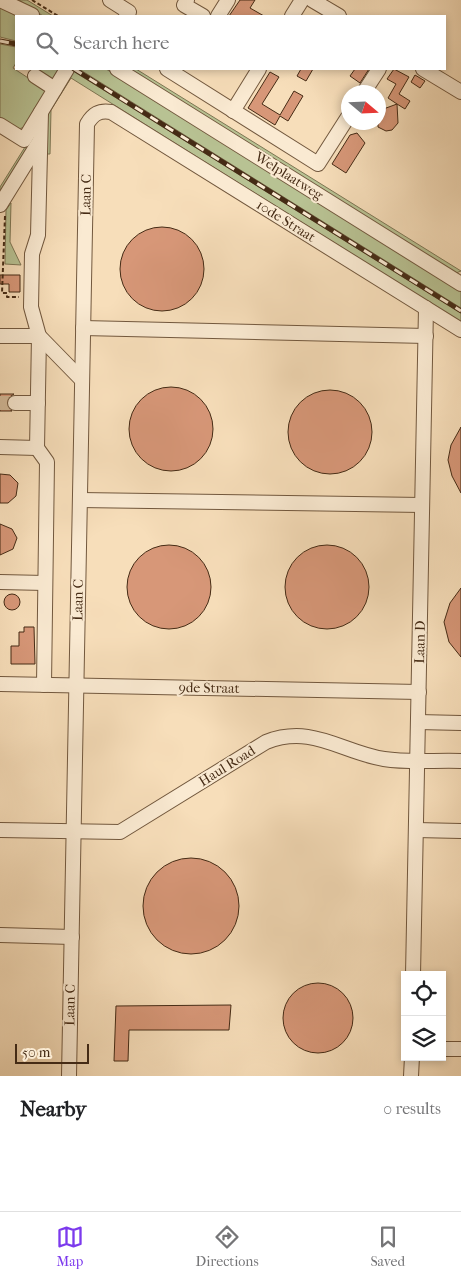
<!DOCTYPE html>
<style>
:root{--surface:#fff;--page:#f6f6f6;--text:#202124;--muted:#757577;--line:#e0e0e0;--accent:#7c3aed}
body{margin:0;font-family:"IM FELL French Canon",serif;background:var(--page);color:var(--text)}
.controls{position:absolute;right:15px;bottom:15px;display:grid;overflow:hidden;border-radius:0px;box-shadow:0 2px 8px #0003}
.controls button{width:45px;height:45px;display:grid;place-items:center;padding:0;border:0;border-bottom:1px solid var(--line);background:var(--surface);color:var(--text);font:25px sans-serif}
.compass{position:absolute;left:341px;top:85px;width:45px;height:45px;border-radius:50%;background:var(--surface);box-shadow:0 2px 8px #0003;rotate:109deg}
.scale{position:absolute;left:15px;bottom:12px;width:74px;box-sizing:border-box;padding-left:5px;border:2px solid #452b15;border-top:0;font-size:14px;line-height:18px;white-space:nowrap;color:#452b15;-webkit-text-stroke:4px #faead2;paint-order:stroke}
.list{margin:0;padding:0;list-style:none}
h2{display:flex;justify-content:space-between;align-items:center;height:65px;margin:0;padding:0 20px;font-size:21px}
h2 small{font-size:16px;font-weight:400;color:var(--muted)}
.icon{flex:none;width:28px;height:28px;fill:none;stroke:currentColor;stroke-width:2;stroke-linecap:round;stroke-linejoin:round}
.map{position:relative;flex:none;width:461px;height:1076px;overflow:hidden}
.search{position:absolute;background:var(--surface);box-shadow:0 2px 8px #0003;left:15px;right:15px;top:15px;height:55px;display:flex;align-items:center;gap:12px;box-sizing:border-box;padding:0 18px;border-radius:0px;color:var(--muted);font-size:19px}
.sheet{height:135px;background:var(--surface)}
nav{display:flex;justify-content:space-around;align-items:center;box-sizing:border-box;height:70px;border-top:1px solid var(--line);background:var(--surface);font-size:14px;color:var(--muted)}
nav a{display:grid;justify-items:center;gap:2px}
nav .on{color:var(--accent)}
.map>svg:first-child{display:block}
.green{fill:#b8c293;stroke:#7e7654}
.building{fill:#d79778;stroke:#452b15}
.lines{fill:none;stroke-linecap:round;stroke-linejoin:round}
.minor-tunnel{stroke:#d3ba99;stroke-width:14;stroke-dasharray:14 7;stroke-linecap:butt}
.minor-casing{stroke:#72583e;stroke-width:16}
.path{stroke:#452b15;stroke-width:2;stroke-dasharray:4 2.5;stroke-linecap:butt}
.minor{stroke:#faead2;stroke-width:14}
.rail-casing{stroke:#452b15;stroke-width:5}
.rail{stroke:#faead2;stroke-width:3;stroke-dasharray:9;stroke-linecap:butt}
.labels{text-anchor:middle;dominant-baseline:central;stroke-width:4;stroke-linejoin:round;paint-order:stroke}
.street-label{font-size:14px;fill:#452b15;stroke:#faead2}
</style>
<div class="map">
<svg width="461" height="1076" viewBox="0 0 461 1076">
<rect width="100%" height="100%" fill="#f7deba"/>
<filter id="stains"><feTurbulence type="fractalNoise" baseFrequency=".004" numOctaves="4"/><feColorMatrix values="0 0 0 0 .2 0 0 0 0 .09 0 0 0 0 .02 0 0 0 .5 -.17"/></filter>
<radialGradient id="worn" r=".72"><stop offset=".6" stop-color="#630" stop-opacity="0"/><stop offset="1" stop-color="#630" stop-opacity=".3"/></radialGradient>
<g class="green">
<polygon points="19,0 27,0 53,16 43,16"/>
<polygon points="0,4 24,16 16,16 16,41 0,37"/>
<path d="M0,44L16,47V63L13,68L45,89L46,93C40,103 31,128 18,129C12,129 5,122 0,119Z"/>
<polygon points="32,69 62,69 54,82"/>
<polygon points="79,69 106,69 461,291 461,308"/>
<polygon points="127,69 136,69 461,271 456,273"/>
<polygon points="73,71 461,313 461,322 71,78 51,110 50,154 47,154 47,114"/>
<polygon points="25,147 30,150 0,198 0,187"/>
<polygon points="11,203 10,242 21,265 5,264 6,210"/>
</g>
<g class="building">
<polygon points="240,0 255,0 250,8 264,16 229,16"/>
<polygon points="301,69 313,69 306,81 297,76"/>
<polygon points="355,69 369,69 360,83 350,76"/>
<polygon points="394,69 409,77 399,94 410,101 405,109 397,104 398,123 392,130 386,131 378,127 378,111 397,104 388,98 396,84 387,79"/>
<polygon points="270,72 279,77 262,104 280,115 294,91 303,96 288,121 280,116 275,125 248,108"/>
<polygon points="415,75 425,81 420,88 411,82"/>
<polygon points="357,133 365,143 346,173 332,164 350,135"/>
<circle cx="162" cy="269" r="42"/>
<polygon points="0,275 20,275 20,292 9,292 9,284 0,284"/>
<circle cx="171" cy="429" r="42"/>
<circle cx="330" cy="432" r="42"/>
<polygon points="0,394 14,394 8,398 6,403 8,408 12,411 0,411"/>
<polygon points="461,427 461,493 452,476 448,460 451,445"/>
<polygon points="0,474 10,475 18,483 16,496 8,503 0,503"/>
<polygon points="0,524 12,529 17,538 13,549 0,555"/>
<circle cx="327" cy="587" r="42"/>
<circle cx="169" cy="587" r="42"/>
<polygon points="461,588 461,657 449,642 444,622 450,603"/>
<circle cx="12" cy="602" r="8"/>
<polygon points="24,627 34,627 35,664 11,664 11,646 19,646 19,632 24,632"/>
<circle cx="191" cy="906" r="48"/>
<circle cx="318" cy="1018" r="35"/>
<polygon points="231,1005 229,1030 129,1030 128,1061 114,1061 116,1006"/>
</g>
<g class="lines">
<polyline class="minor-tunnel" points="0,403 15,403"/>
<defs>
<g id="minor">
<polyline points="0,0 32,15"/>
<polyline points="110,0 129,12 126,16"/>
<polyline points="187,0 184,5 203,16"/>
<polyline points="312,0 339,16"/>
<polyline points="218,16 228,0"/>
<polyline points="292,16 302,0"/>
<polyline points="117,69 461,284"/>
<polyline points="167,69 318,164 348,117"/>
<polyline points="423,69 461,92"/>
<polyline points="35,76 55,89"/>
<polyline points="364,92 379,69"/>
<polyline points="233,111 259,69"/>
<polyline points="41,112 38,235 32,254 31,307 39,336 37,448 47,462 44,685"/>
<polyline points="0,125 24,140 67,69"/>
<polyline points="0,205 39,142"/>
<polyline points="83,328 426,336"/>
<polyline points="0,336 39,336 82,380"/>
<polyline points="15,403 38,403"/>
<polyline points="0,447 37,448"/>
<polyline points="80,500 422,505"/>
<polyline points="0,582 45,583"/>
<polyline points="0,684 419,692"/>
<polyline points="418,722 461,723"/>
<path d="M0,830L120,832L266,742C312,724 341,752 384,759C409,763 436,760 461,761"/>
<polyline points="416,830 461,831"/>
<polyline points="0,935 72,937"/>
<polyline points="413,975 426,308"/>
<polyline points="442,1049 461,1049"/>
<path d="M69,1076L87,124C93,114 99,110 111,112L461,330"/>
<polyline points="411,1076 412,1057"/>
</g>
</defs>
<use href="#minor" class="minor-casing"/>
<g class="path">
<polyline points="32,0 58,16"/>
<polyline points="5,216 2,293 7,293 7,297 19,297"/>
</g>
<use href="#minor" class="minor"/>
<defs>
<g id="rail">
<polyline points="0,41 16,44"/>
<polyline points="74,69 461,311"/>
</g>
</defs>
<use href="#rail" class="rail-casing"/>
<use href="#rail" class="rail"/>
</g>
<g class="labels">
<g class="street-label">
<text transform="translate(289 176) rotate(32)">Welplaatweg</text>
<text transform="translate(86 195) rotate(-89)">Laan C</text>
<text transform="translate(286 221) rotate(32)">10de Straat</text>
<text transform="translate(78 600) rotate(-89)">Laan C</text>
<text transform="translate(420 642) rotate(-89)">Laan D</text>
<text transform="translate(209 688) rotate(1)">9de Straat</text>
<text transform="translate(227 766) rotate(-32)">Haul Road</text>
<text transform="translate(70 1005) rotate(-89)">Laan C</text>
</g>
</g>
<rect width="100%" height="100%" filter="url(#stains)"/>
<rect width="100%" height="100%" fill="url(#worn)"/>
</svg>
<div class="controls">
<button><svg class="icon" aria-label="locate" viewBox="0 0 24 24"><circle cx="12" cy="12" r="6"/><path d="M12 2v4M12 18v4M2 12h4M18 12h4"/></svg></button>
<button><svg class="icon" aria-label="layers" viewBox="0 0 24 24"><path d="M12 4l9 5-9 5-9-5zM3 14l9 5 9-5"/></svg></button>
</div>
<svg class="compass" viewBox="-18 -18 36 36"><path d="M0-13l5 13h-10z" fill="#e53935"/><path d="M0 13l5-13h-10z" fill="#757577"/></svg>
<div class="scale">50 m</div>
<div class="search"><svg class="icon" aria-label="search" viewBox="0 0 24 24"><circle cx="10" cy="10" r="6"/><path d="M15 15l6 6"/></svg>Search here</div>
</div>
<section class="sheet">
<h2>Nearby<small>0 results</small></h2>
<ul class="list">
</ul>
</section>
<nav>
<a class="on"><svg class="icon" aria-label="map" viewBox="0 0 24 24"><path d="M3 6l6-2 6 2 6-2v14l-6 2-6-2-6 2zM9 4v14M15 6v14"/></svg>Map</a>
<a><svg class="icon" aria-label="directions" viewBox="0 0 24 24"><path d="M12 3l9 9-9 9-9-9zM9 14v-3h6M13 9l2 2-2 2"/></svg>Directions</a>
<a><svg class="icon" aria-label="saved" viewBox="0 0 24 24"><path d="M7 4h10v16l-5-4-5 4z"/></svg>Saved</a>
</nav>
